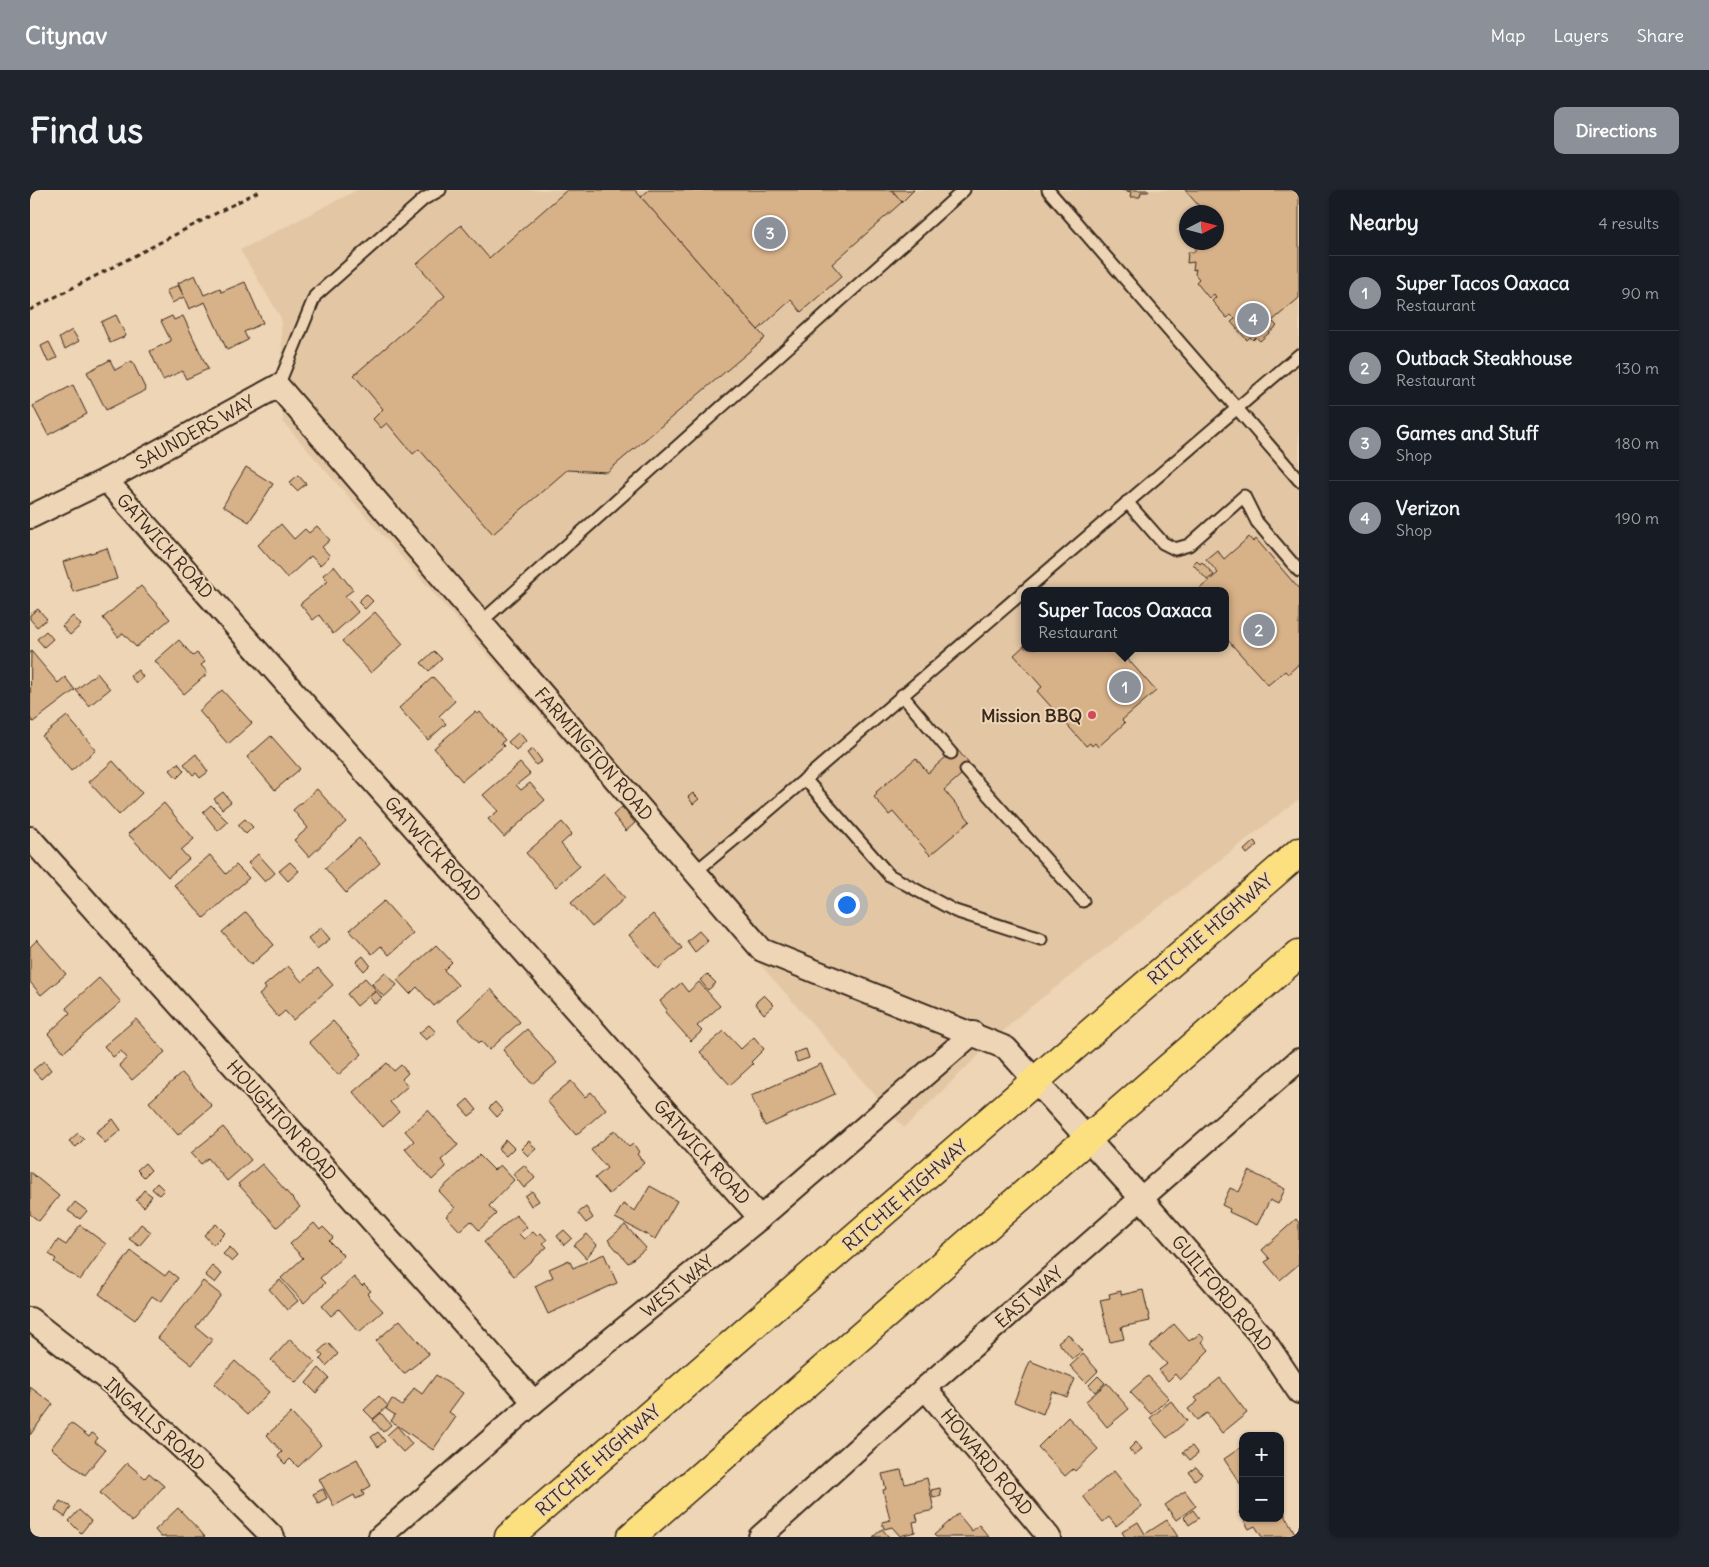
<!DOCTYPE html>
<meta charset="utf-8">
<style>
:root{--surface:#171b24;--page:#20242c;--text:#f1f3f6;--muted:#9ea1a6;--line:#363941;--accent:#8c9099}
body{margin:0;font-family:Delius,sans-serif;background:var(--page);color:var(--text)}
.controls{position:absolute;right:15px;bottom:15px;display:grid;overflow:hidden;border-radius:10px;box-shadow:0 1px 4px #0004}
.controls button{width:45px;height:45px;display:grid;place-items:center;padding:0;border:0;border-bottom:1px solid var(--line);background:var(--surface);color:var(--text);font:25px sans-serif}
.compass{position:absolute;left:1149px;top:15px;width:45px;height:45px;border-radius:50%;background:var(--surface);box-shadow:0 1px 4px #0004;rotate:84deg}
.you{position:absolute;left:816px;top:714px;width:18px;height:18px;margin:-12px;border:4px solid #fff;border-radius:50%;background:#1a73e8;box-shadow:0 0 0 8px #1a73e833}
.badge{display:grid;place-items:center;width:32px;height:32px;border-radius:50%;background:var(--accent);color:#fff;font-size:16px;font-weight:700}
.pin{position:absolute;translate:-50% -50%;border:2px solid #fff;box-shadow:0 1px 5px #0006}
.popup{position:absolute;left:991px;top:397px;width:208px;height:65px;box-sizing:border-box;display:grid;place-content:center;border-radius:10px;background:var(--surface);filter:drop-shadow(0 1px 4px #0005);font-size:16px;white-space:nowrap;color:var(--muted)}
.popup b{font-size:19px;color:var(--text)}
.popup::after{content:'';position:absolute;left:50%;top:100%;margin-left:-10px;border:10px solid transparent;border-top-color:var(--surface)}
.list{margin:0;padding:0;list-style:none}
h2{display:flex;justify-content:space-between;align-items:center;height:65px;margin:0;padding:0 20px;font-size:21px}
h2 small{font-size:16px;font-weight:400;color:var(--muted)}
.list li{display:grid;grid-template-columns:32px 1fr auto;gap:15px;align-items:center;box-sizing:border-box;height:75px;padding:0 20px;border-top:1px solid var(--line)}
.list b{display:block;font-size:19px;white-space:nowrap}
.list p{margin:0;font-size:16px;white-space:nowrap;color:var(--muted)}
.list em{font-size:16px;font-style:normal;color:var(--muted)}
.map{position:relative;flex:none;width:1269px;height:1347px;overflow:hidden;border-radius:10px}
header{display:flex;align-items:center;gap:30px;box-sizing:border-box;height:70px;padding:0 25px;background:var(--accent);color:#fff}
header strong{font-size:24px}
nav{display:flex;gap:28px;margin-inline-start:auto;font-size:18px}
.intro{display:flex;align-items:center;justify-content:space-between;box-sizing:border-box;height:120px;padding:0 30px}
h1{margin:0;font-size:35px}
.button{padding:12px 22px;border-radius:10px;background:var(--accent);color:#fff;font-size:18px;font-weight:700}
main{display:flex;gap:30px;padding:0 30px}
aside{flex:1;background:var(--surface);border-radius:10px;box-shadow:0 1px 4px #0004}
.map>svg:first-child{display:block}
.built{fill:#e3c7a5;fill-rule:evenodd}
.building{fill:#d7b188;stroke:#3b2a1e}
.lines{fill:none;stroke-linecap:round;stroke-linejoin:round}
.lane-casing{stroke:#3b2a1e;stroke-width:15}
.street-casing{stroke:#3b2a1e;stroke-width:26}
.primary-casing{stroke:#3b2a1e;stroke-width:31}
.path{stroke:#3b2a1e;stroke-width:3;stroke-dasharray:5 4;stroke-linecap:butt}
.lane{stroke:#edd5b5;stroke-width:11}
.street{stroke:#edd5b5;stroke-width:22}
.primary{stroke:#fce080;stroke-width:28}
.poi-dot{fill:#d1495b;stroke:#edd5b5;stroke-width:2}
.labels{text-anchor:middle;dominant-baseline:central;stroke-width:4;stroke-linejoin:round;paint-order:stroke}
.street-label{font-size:18px;fill:#3b2a1e;stroke:#edd5b5}
.poi-label{font-size:18px;font-weight:bold;fill:#3b2a1e;stroke:#edd5b5;text-anchor:end}
</style>
<header>
<strong>Citynav</strong>
<nav><a>Map</a><a>Layers</a><a>Share</a></nav>
</header>
<div class="intro"><h1>Find us</h1><a class="button">Directions</a></div>
<main>
<div class="map">
<svg width="1269" height="1347" viewBox="0 0 1269 1347">
<rect width="100%" height="100%" fill="#edd5b5"/>
<filter id="ink" filterUnits="userSpaceOnUse"><feTurbulence type="fractalNoise" baseFrequency=".02" numOctaves="2"/><feDisplacementMap in="SourceGraphic" scale="10" xChannelSelector="R" yChannelSelector="G"/><feConvolveMatrix kernelMatrix="1 2 1 2 8 2 1 2 1" color-interpolation-filters="sRGB"/></filter>
<g filter="url(#ink)">
<path class="built" d="M327,0H1269V609L990,825L874,938L253,232L251,128L210,60ZM1156,22H1186V52H1156ZM995,401H1195V458H995Z"/>
<g class="building">
<polygon points="537,0 605,0 735,148 577,282 537,280 463,344 389,259 383,264 357,233 351,238 343,229 353,219 324,185 415,106 387,74 431,35 459,68"/>
<polygon points="619,0 862,0 872,12 802,74 812,86 771,122 761,110 728,140 611,7"/>
<polygon points="862,0 884,0 872,12"/>
<polygon points="1092,0 1119,0 1118,2 1111,2 1110,7 1100,7 1101,2"/>
<polygon points="1155,0 1269,0 1269,108 1242,131 1247,136 1230,151 1226,147 1223,150 1220,147 1217,150 1201,132 1205,129 1201,125 1197,128 1182,111 1186,107 1184,104 1179,108 1166,92 1169,89 1165,84 1166,79 1163,80 1164,72 1157,73 1158,62 1165,62 1165,56 1168,56 1168,52 1186,52 1186,22 1174,22"/>
<polygon points="165,85 174,105 190,98 191,102 215,92 233,133 214,142 218,150 197,160 175,112 159,119 148,93"/>
<polygon points="148,95 154,107 142,113 136,101"/>
<polygon points="86,125 96,146 80,153 71,132"/>
<polygon points="142,126 144,130 153,126 178,179 156,189 152,181 133,190 120,161 141,151 131,131"/>
<polygon points="42,140 49,151 35,159 29,148"/>
<polygon points="19,152 27,168 18,172 11,156"/>
<polygon points="80,170 85,180 102,171 116,200 76,220 57,182"/>
<polygon points="43,195 57,224 18,245 3,216"/>
<polygon points="216,277 243,294 219,332 193,316"/>
<polygon points="268,285 276,294 267,301 259,293"/>
<polygon points="251,334 264,349 275,339 279,343 287,336 300,350 292,357 300,366 290,375 281,366 257,388 228,355"/>
<polygon points="1219,347 1223,352 1226,349 1269,399 1269,474 1258,484 1255,481 1238,495 1195,447 1195,401 1167,401 1188,383 1176,369 1187,360 1194,369"/>
<polygon points="77,358 87,389 43,402 33,372"/>
<polygon points="1167,370 1170,374 1172,372 1184,385 1177,390 1163,374"/>
<polygon points="304,376 323,400 315,406 328,422 303,444 289,425 283,430 270,414 298,391 293,385"/>
<polygon points="111,396 140,429 106,457 93,443 88,447 73,428"/>
<polygon points="336,404 343,411 335,419 328,412"/>
<polygon points="8,419 17,429 7,437 0,429 0,425"/>
<polygon points="345,422 373,454 341,483 312,451"/>
<polygon points="43,426 51,435 40,445 32,436"/>
<polygon points="16,441 23,449 14,457 7,449"/>
<polygon points="149,450 163,466 167,463 169,465 175,472 171,475 178,483 154,504 125,471"/>
<polygon points="995,455 995,458 1088,458 1126,501 1092,530 1095,533 1068,557 1065,553 1062,556 1060,553 1056,556 1007,501 1012,497 984,465"/>
<polygon points="1,461 28,493 35,487 45,500 3,532 0,528"/>
<polygon points="404,461 412,469 399,481 391,473"/>
<polygon points="108,480 113,487 106,493 100,486"/>
<polygon points="67,483 80,499 59,516 46,500"/>
<polygon points="403,487 425,511 409,526 416,534 398,550 369,518"/>
<polygon points="192,500 222,533 198,554 169,521"/>
<polygon points="445,522 448,524 450,522 475,550 471,553 474,556 432,591 404,558"/>
<polygon points="37,526 66,560 41,581 12,546"/>
<polygon points="489,542 496,551 486,560 478,552"/>
<polygon points="241,546 270,579 245,600 217,567"/>
<polygon points="926,558 941,576 914,600 940,631 900,665 863,622 859,625 844,607 847,604 846,602 886,568 898,583"/>
<polygon points="503,559 512,571 506,575 497,563"/>
<polygon points="166,564 178,582 170,588 166,583 163,585 154,574"/>
<polygon points="83,571 112,603 89,625 59,592"/>
<polygon points="148,573 154,581 147,588 140,580"/>
<polygon points="490,573 500,584 486,595 491,600 500,593 515,610 474,647 458,629 468,621 453,605"/>
<polygon points="287,599 316,632 279,667 264,650 278,638 263,620"/>
<polygon points="193,602 201,612 192,619 184,609"/>
<polygon points="663,603 669,609 663,614 658,607"/>
<polygon points="134,613 164,649 151,660 159,669 138,687 98,644"/>
<polygon points="181,615 198,632 188,641 173,622"/>
<polygon points="592,617 605,633 596,641 583,625"/>
<polygon points="215,629 223,637 216,644 208,635"/>
<polygon points="532,632 542,644 531,654 550,676 526,697 496,663"/>
<polygon points="329,648 350,673 316,703 295,678"/>
<polygon points="1224,651 1228,655 1217,664 1214,660"/>
<polygon points="228,664 245,683 235,692 218,673"/>
<polygon points="180,665 196,684 206,675 219,688 174,728 144,695"/>
<polygon points="260,672 269,681 258,691 249,681"/>
<polygon points="574,684 595,708 562,737 541,713"/>
<polygon points="354,711 383,744 359,765 351,756 342,764 320,740"/>
<polygon points="216,722 244,755 221,775 192,742"/>
<polygon points="623,724 652,758 628,779 599,745"/>
<polygon points="291,738 300,749 287,759 278,748"/>
<polygon points="669,741 678,751 665,762 657,751"/>
<polygon points="7,750 36,784 11,805 0,792 0,757"/>
<polygon points="406,755 422,772 414,780 428,795 404,816 387,797 380,804 367,790"/>
<polygon points="333,766 340,775 334,781 326,772"/>
<polygon points="258,776 272,792 288,778 303,795 263,830 255,821 248,827 229,805 236,799 234,796"/>
<polygon points="355,782 367,795 354,807 342,794"/>
<polygon points="677,784 686,793 678,800 670,790"/>
<polygon points="69,788 91,812 34,862 18,844 40,823 36,818"/>
<polygon points="335,788 346,800 327,816 317,804"/>
<polygon points="669,792 690,816 667,836 672,841 661,851 635,822 637,820 630,811 651,793 658,802"/>
<polygon points="461,799 490,832 459,860 451,851 449,853 428,829"/>
<polygon points="346,801 352,808 345,814 339,807"/>
<polygon points="734,805 744,815 734,824 725,813"/>
<polygon points="106,829 135,862 102,890 89,875 97,868 91,861 83,867 74,856"/>
<polygon points="303,831 332,864 308,885 279,852"/>
<polygon points="399,835 406,842 396,850 389,843"/>
<polygon points="497,839 527,873 502,894 473,860"/>
<polygon points="694,841 711,859 724,847 734,859 721,872 723,874 700,895 670,862"/>
<polygon points="776,859 779,868 767,872 764,863"/>
<polygon points="14,871 21,880 11,889 3,880"/>
<polygon points="357,873 364,881 371,875 378,883 372,889 378,896 360,912 369,922 353,937 323,902"/>
<polygon points="791,874 805,904 735,936 721,906"/>
<polygon points="152,883 182,916 148,945 119,912"/>
<polygon points="541,891 555,907 561,902 576,919 546,945 517,911"/>
<polygon points="438,909 447,920 439,926 430,916"/>
<polygon points="465,912 473,921 467,927 459,918"/>
<polygon points="398,920 428,955 411,970 416,977 402,990 375,959 384,951 375,941"/>
<polygon points="83,929 91,940 75,953 66,942"/>
<polygon points="193,937 221,970 197,991 178,968 171,974 161,963"/>
<polygon points="585,940 599,957 603,954 605,956 609,962 607,964 614,973 579,1004 565,988 577,978 561,960"/>
<polygon points="48,943 54,949 46,957 39,951"/>
<polygon points="476,950 484,958 476,966 468,959"/>
<polygon points="499,951 506,959 498,966 491,959"/>
<polygon points="449,965 464,980 470,975 484,990 459,1016 466,1024 464,1026 449,1040 441,1031 430,1041 416,1026 425,1018 409,1001"/>
<polygon points="115,973 121,980 114,987 107,980"/>
<polygon points="232,974 270,1017 247,1037 208,994"/>
<polygon points="494,975 505,988 494,998 483,984"/>
<polygon points="1219,981 1255,999 1248,1014 1240,1010 1227,1035 1199,1022 1200,1019 1192,1015 1200,998 1209,1002"/>
<polygon points="0,982 29,1006 9,1031 0,1024"/>
<polygon points="127,993 134,1000 129,1005 122,999"/>
<polygon points="620,996 647,1011 625,1049 585,1028 593,1014 605,1021"/>
<polygon points="114,1000 122,1006 114,1017 106,1010"/>
<polygon points="502,1001 509,1011 501,1016 495,1006"/>
<polygon points="45,1012 57,1021 50,1029 38,1021"/>
<polygon points="556,1017 563,1028 556,1033 548,1023"/>
<polygon points="486,1025 497,1037 489,1044 494,1049 503,1042 507,1046 511,1043 517,1050 513,1053 517,1057 484,1086 454,1052"/>
<polygon points="1266,1029 1269,1033 1269,1074 1250,1090 1235,1072 1240,1069 1232,1060"/>
<polygon points="284,1033 290,1040 293,1037 300,1044 303,1048 299,1051 314,1066 290,1088 295,1093 274,1113 251,1088 273,1068 260,1054"/>
<polygon points="111,1034 121,1042 109,1056 99,1049"/>
<polygon points="186,1034 195,1043 183,1055 174,1045"/>
<polygon points="50,1035 76,1054 50,1090 24,1072 26,1069 19,1064 28,1050 36,1055"/>
<polygon points="595,1035 616,1058 598,1073 578,1050"/>
<polygon points="534,1040 542,1048 534,1055 527,1046"/>
<polygon points="557,1044 567,1055 556,1068 544,1055"/>
<polygon points="200,1057 208,1066 202,1072 193,1064"/>
<polygon points="101,1061 135,1086 139,1081 148,1088 131,1112 122,1106 105,1130 69,1104"/>
<polygon points="574,1064 587,1093 518,1124 505,1096 523,1087 519,1079 539,1070 543,1078"/>
<polygon points="182,1076 192,1084 185,1093 175,1085"/>
<polygon points="324,1087 332,1096 334,1094 341,1101 337,1104 353,1121 329,1142 309,1119 301,1126 292,1116"/>
<polygon points="250,1090 268,1111 257,1120 239,1099"/>
<polygon points="173,1091 191,1105 166,1137 182,1150 162,1175 128,1148"/>
<polygon points="1113,1100 1120,1131 1091,1137 1094,1149 1080,1152 1070,1110 1080,1108 1079,1104 1091,1101 1091,1105"/>
<polygon points="370,1130 399,1164 374,1184 346,1151"/>
<polygon points="1144,1134 1159,1151 1170,1144 1175,1149 1172,1152 1179,1160 1172,1167 1173,1168 1150,1190 1145,1184 1138,1191 1129,1180 1137,1174 1120,1156"/>
<polygon points="1038,1144 1052,1161 1042,1169 1028,1152"/>
<polygon points="260,1149 285,1172 266,1193 241,1170"/>
<polygon points="298,1153 308,1164 296,1176 290,1169 293,1166 289,1161"/>
<polygon points="1053,1164 1068,1181 1056,1193 1040,1176"/>
<polygon points="205,1171 239,1202 217,1225 184,1194"/>
<polygon points="1000,1171 1045,1189 1037,1207 1022,1201 1013,1224 984,1212"/>
<polygon points="289,1178 299,1188 286,1203 276,1193"/>
<polygon points="406,1185 433,1203 419,1222 426,1227 403,1260 361,1231 365,1225 356,1219 362,1209 372,1216 384,1198 392,1204"/>
<polygon points="1068,1186 1075,1193 1065,1202 1059,1195"/>
<polygon points="1118,1186 1139,1208 1121,1224 1100,1202"/>
<polygon points="1190,1188 1217,1223 1192,1243 1177,1223 1167,1230 1158,1219 1168,1211 1165,1208"/>
<polygon points="1077,1193 1099,1219 1077,1237 1056,1211"/>
<polygon points="0,1197 23,1214 0,1245"/>
<polygon points="349,1206 358,1216 343,1229 334,1220"/>
<polygon points="1141,1211 1157,1231 1137,1248 1120,1228"/>
<polygon points="261,1223 291,1255 268,1277 260,1269 255,1274 253,1272 248,1266 252,1262 237,1245"/>
<polygon points="351,1223 361,1235 353,1242 343,1230"/>
<polygon points="1038,1227 1068,1259 1045,1281 1043,1279 1035,1286 1008,1257"/>
<polygon points="41,1233 59,1247 62,1243 64,1244 68,1248 65,1252 75,1260 55,1285 21,1258"/>
<polygon points="367,1236 382,1254 373,1262 357,1245"/>
<polygon points="348,1242 355,1251 348,1257 341,1247"/>
<polygon points="1106,1252 1112,1259 1104,1265 1099,1259"/>
<polygon points="1162,1256 1168,1264 1160,1270 1153,1262"/>
<polygon points="1213,1256 1213,1294 1211,1295 1194,1269"/>
<polygon points="327,1269 341,1296 332,1301 334,1305 326,1309 324,1305 304,1316 289,1289"/>
<polygon points="97,1273 115,1288 119,1283 134,1296 102,1332 70,1303"/>
<polygon points="1166,1277 1172,1284 1165,1290 1159,1282"/>
<polygon points="871,1280 875,1294 897,1288 904,1320 886,1324 888,1331 883,1332 885,1342 870,1346 862,1337 854,1339 852,1332 860,1330 853,1300 856,1299 852,1284"/>
<polygon points="1084,1281 1112,1316 1086,1336 1079,1327 1073,1332 1053,1306"/>
<polygon points="910,1298 911,1306 903,1308 901,1300"/>
<polygon points="293,1299 297,1308 288,1313 283,1304"/>
<polygon points="1155,1301 1166,1316 1146,1330 1135,1315"/>
<polygon points="30,1311 41,1317 35,1327 25,1320"/>
<polygon points="1250,1316 1267,1347 1232,1347 1225,1336 1219,1339 1209,1322 1213,1320 1213,1328 1250,1328"/>
<polygon points="148,1318 170,1341 175,1347 131,1347 125,1340"/>
<polygon points="49,1320 61,1331 51,1343 39,1331"/>
<polygon points="1163,1320 1169,1328 1159,1335 1154,1327"/>
<polygon points="928,1324 942,1341 949,1335 959,1347 906,1347 904,1345"/>
<polygon points="1137,1330 1148,1347 1095,1347 1092,1342 1108,1332 1115,1344"/>
<polygon points="852,1339 859,1347 843,1347"/>
</g>
<g class="lines">
<defs>
<g id="lane">
<polyline points="1018,0 1269,290"/>
<polyline points="248,196 285,106 394,9 410,0"/>
<polyline points="1097,312 1133,353 1145,359 1159,355 1214,306 1227,332 1269,381"/>
<polyline points="451,432 934,0"/>
<polyline points="872,505 921,563"/>
<polyline points="936,580 1053,711"/>
<polyline points="775,589 859,685 925,721 1011,749"/>
<polyline points="665,682 723,634 1269,165"/>
</g>
<g id="street">
<polyline points="76,290 730,1028"/>
<polyline points="0,327 76,290 248,196 732,760 976,858 1111,1008 1232,1147 1269,1202"/>
<polyline points="0,648 504,1212"/>
<polyline points="0,1129 83,1194 179,1283 243,1347"/>
<polyline points="895,1198 1019,1347"/>
<polyline points="350,1347 504,1212 730,1028 943,843"/>
<polyline points="730,1347 895,1198 1269,870"/>
</g>
<g id="primary">
<polyline points="479,1347 1269,662"/>
<polyline points="601,1347 1269,764"/>
</g>
</defs>
<use href="#lane" class="lane-casing"/>
<use href="#street" class="street-casing"/>
<use href="#primary" class="primary-casing"/>
<polyline class="path" points="0,120 231,0"/>
<use href="#lane" class="lane"/>
<use href="#street" class="street"/>
<use href="#primary" class="primary"/>
</g>
</g>
<circle class="poi-dot" cx="1062" cy="525" r="5"/>
<g class="labels">
<g class="street-label">
<text transform="translate(165 242) rotate(-29)">SAUNDERS WAY</text>
<text transform="translate(135 356) rotate(48)">GATWICK ROAD</text>
<text transform="translate(564 564) rotate(49)">FARMINGTON ROAD</text>
<text transform="translate(403 659) rotate(48)">GATWICK ROAD</text>
<text transform="translate(1180 739) rotate(-41)">RITCHIE HIGHWAY</text>
<text transform="translate(252 930) rotate(48)">HOUGHTON ROAD</text>
<text transform="translate(672 962) rotate(48)">GATWICK ROAD</text>
<text transform="translate(875 1005) rotate(-41)">RITCHIE HIGHWAY</text>
<text transform="translate(647 1096) rotate(-39)">WEST WAY</text>
<text transform="translate(1192 1103) rotate(50)">GUILFORD ROAD</text>
<text transform="translate(999 1107) rotate(-41)">EAST WAY</text>
<text transform="translate(125 1234) rotate(42)">INGALLS ROAD</text>
<text transform="translate(568 1270) rotate(-41)">RITCHIE HIGHWAY</text>
<text transform="translate(957 1272) rotate(50)">HOWARD ROAD</text>
</g>
<g class="poi-label">
<text x="1052" y="525">Mission BBQ</text>
</g>
</g>
</svg>
<div class="controls">
<button>+</button>
<button>−</button>
</div>
<svg class="compass" viewBox="-18 -18 36 36"><path d="M0-13l5 13h-10z" fill="#e53935"/><path d="M0 13l5-13h-10z" fill="#9ea1a6"/></svg>
<div class="you"></div>
<div class="pin badge" style="left:1095px;top:497px">1</div>
<div class="popup"><b>Super Tacos Oaxaca</b>Restaurant</div>
<div class="pin badge" style="left:1229px;top:440px">2</div>
<div class="pin badge" style="left:740px;top:43px">3</div>
<div class="pin badge" style="left:1223px;top:129px">4</div>
</div>
<aside>
<h2>Nearby<small>4 results</small></h2>
<ul class="list">
<li><span class="badge">1</span><div><b>Super Tacos Oaxaca</b><p>Restaurant</p></div><em>90 m</em></li>
<li><span class="badge">2</span><div><b>Outback Steakhouse</b><p>Restaurant</p></div><em>130 m</em></li>
<li><span class="badge">3</span><div><b>Games and Stuff</b><p>Shop</p></div><em>180 m</em></li>
<li><span class="badge">4</span><div><b>Verizon</b><p>Shop</p></div><em>190 m</em></li>
</ul>
</aside>
</main>
